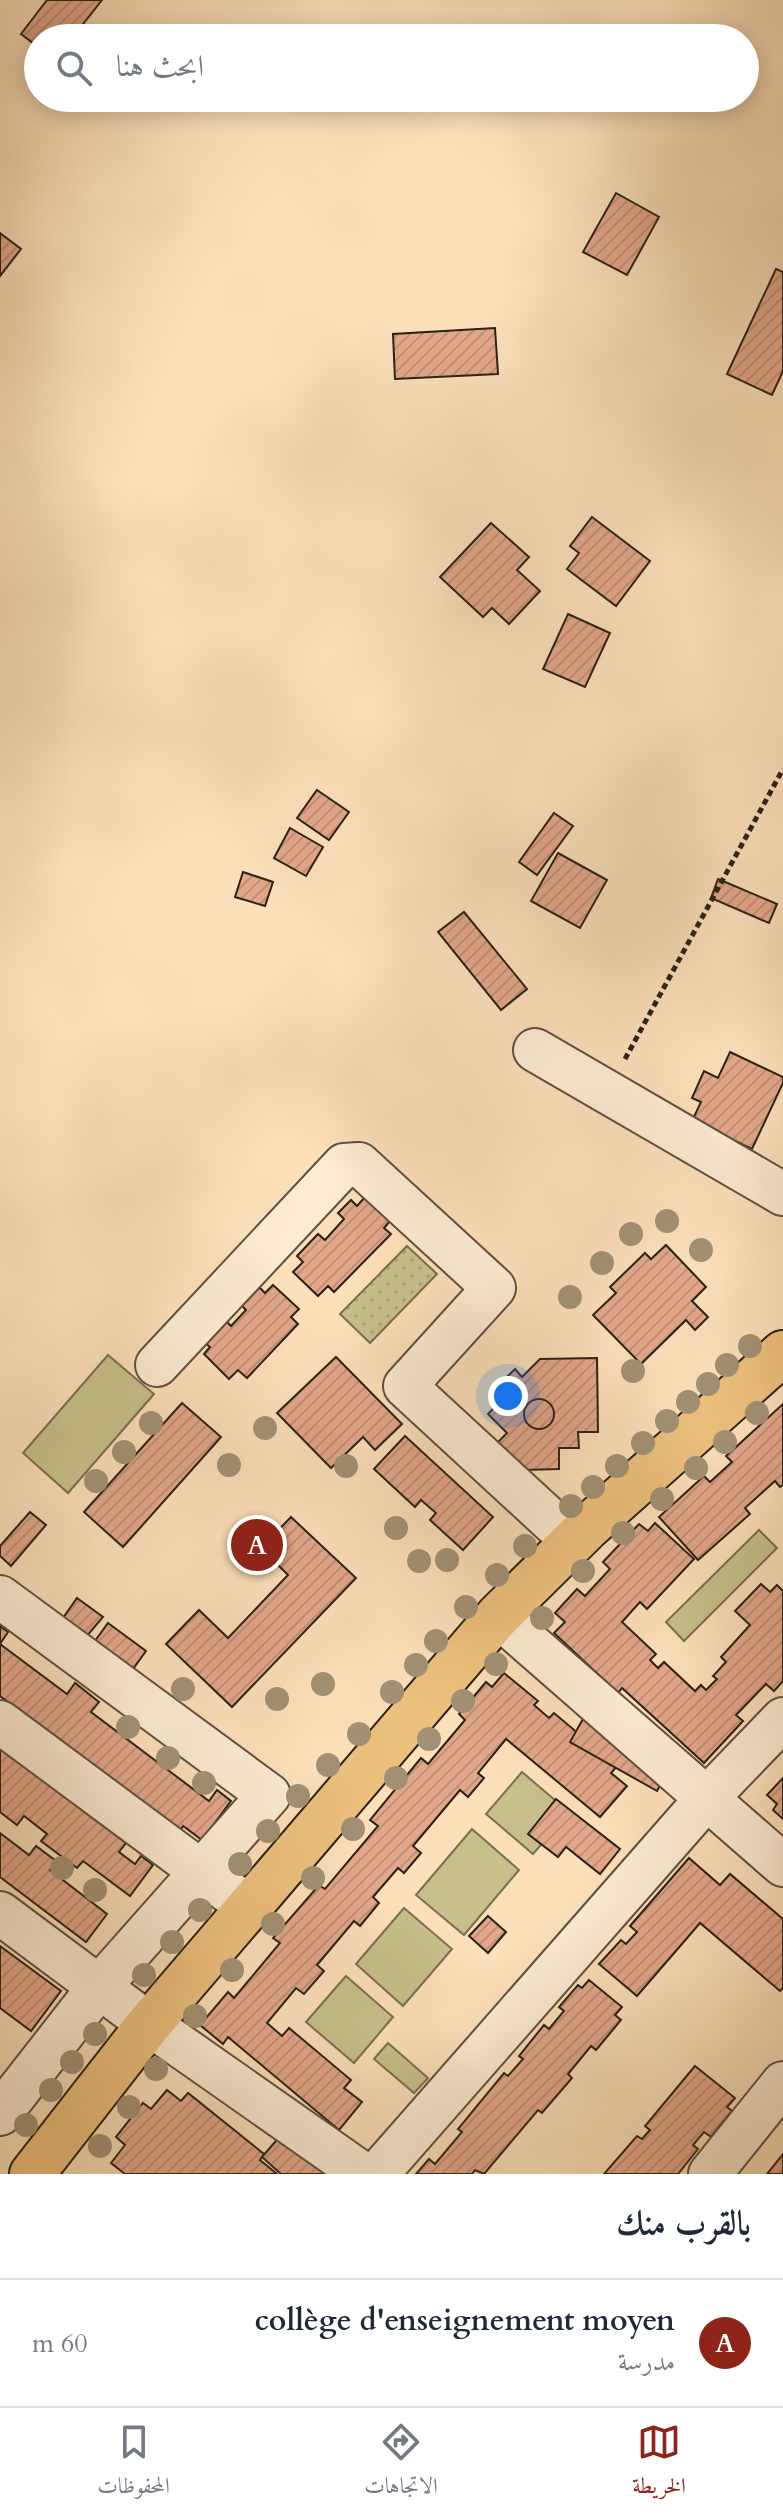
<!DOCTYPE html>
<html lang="ar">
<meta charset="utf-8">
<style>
:root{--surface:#fff;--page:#f6f6f7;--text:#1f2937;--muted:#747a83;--line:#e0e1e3;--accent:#8f2418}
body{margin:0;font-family:Cardo,Amiri,serif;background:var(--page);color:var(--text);direction:rtl}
.you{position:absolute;left:508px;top:1396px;width:28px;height:28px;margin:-20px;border:6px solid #fff;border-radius:50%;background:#1a73e8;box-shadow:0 0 0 12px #1a73e833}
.badge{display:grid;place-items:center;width:52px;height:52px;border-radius:50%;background:var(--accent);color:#fff;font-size:26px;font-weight:700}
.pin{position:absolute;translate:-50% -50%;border:4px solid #fff;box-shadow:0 2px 8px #0006}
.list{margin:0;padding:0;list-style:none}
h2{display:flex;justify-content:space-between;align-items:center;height:104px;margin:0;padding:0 32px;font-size:34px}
h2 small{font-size:26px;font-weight:400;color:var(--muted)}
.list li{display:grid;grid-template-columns:52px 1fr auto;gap:24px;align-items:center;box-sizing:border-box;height:128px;padding:0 32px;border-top:2px solid var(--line)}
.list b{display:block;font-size:30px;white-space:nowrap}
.list p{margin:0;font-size:26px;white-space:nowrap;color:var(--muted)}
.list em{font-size:26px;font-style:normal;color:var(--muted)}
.icon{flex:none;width:44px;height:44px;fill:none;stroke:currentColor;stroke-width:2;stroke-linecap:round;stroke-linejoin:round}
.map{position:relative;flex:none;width:783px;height:2174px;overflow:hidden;direction:ltr}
.search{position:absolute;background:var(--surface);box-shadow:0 4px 20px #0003;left:24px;right:24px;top:24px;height:88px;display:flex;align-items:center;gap:20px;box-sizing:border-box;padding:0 28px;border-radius:44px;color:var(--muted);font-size:30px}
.sheet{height:232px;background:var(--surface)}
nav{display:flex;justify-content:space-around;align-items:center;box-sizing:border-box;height:112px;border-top:2px solid var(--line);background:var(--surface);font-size:22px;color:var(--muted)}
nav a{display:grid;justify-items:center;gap:4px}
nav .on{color:var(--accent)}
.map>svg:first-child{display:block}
.grass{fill:#c7c08a;stroke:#787050;stroke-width:2}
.park{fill:url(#park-dots);stroke:#787050;stroke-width:2}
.building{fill:url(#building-hatch);stroke:#292117;stroke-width:2}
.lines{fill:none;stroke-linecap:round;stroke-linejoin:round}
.minor-casing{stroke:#5e5140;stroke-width:46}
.major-casing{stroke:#292117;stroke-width:48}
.path{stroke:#292117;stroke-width:5;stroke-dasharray:6 4;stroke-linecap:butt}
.minor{stroke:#fdebd2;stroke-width:42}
.major{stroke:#eec07d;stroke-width:44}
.tree{fill:#a29174}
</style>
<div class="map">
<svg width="783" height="2174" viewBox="0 0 783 2174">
<defs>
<pattern id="park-dots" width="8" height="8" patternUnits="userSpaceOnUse" patternTransform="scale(2)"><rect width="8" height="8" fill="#c7c08a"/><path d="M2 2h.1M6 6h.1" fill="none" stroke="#aba576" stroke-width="1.8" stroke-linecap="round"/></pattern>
<pattern id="building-hatch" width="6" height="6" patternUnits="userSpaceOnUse" patternTransform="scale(2)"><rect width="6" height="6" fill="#e3a789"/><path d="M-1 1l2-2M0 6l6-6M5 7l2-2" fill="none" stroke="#c38f76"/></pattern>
</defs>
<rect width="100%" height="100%" fill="#fce0ba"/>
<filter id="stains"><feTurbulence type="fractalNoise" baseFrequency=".0025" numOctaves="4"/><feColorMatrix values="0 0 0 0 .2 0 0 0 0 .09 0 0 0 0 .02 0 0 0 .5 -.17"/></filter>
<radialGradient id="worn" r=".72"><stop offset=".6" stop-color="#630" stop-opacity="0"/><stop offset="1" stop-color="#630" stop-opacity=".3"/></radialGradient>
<g class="grass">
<polygon points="108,1355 154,1394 68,1493 23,1453"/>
<polygon points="759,1530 777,1548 684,1641 666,1622"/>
<polygon points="522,1772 569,1812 533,1854 486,1814"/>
<polygon points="472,1829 519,1870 464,1935 416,1895"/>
<polygon points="404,1908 452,1949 403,2006 356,1964"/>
<polygon points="346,1976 393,2017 354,2063 306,2022"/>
<polygon points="388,2043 428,2078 414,2093 374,2059"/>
</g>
<polygon class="park" points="407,1246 437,1274 370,1343 340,1314"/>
<g class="building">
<polygon points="47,0 102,0 72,38 38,38 38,47 21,34"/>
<polygon points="616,193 659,217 627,275 583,252"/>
<polygon points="0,233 21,249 0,276"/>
<polygon points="776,269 783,272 783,371 772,395 727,374"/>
<polygon points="495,328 498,374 395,379 393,334"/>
<polygon points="592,517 650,561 616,606 567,569 579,553 570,546"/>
<polygon points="491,523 529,557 517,570 540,591 509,624 492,608 483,617 440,577"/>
<polygon points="568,614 610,633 585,687 543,669"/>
<polygon points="317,790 349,812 329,840 297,818"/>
<polygon points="554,813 573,826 537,875 519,862"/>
<polygon points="290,828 323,847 306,876 274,858"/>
<polygon points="558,853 607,880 580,928 531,901"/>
<polygon points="243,872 273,882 265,906 235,897"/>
<polygon points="718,879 777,904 769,923 711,898"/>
<polygon points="464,912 527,989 501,1010 438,932"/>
<polygon points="730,1052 783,1077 783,1083 752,1149 692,1121 701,1102 692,1098 704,1071 718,1078"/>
<polygon points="366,1196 391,1220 384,1228 391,1234 334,1292 328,1286 318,1296 293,1272 303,1262 297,1256 318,1234 325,1240 344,1219 338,1213 351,1200 357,1206"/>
<polygon points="666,1245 706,1287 692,1301 708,1317 695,1330 686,1320 641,1364 593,1315 616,1293 610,1287 645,1253 651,1259"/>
<polygon points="273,1285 299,1309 291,1317 298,1324 247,1378 238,1370 229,1379 204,1354 210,1347 204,1342 225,1320 231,1326 246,1310 240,1304 258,1286 265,1293"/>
<polygon points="336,1357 402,1424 375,1450 363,1437 331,1468 277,1413"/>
<polygon points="597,1358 598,1432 578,1432 579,1448 559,1448 559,1469 523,1470 497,1443 507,1433 488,1414 507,1394 498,1386 515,1369 522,1377 540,1359"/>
<circle cx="539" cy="1414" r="15"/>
<polygon points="182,1403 221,1437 123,1547 84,1512"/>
<polygon points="783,1404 783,1485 780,1487 775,1481 745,1508 750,1514 698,1560 659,1517 704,1476 710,1482 732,1462 726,1456"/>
<polygon points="405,1436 493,1517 463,1550 430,1520 436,1513 421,1500 415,1507 374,1469"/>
<polygon points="30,1512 46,1525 11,1566 0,1556 0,1546"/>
<polygon points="291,1517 356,1578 232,1707 166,1644 199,1610 228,1638 288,1575 261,1548"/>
<polygon points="655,1523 694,1559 647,1609 640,1602 622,1622 656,1654 650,1660 658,1668 664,1662 695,1691 701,1685 706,1690 717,1679 713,1676 726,1662 721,1657 750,1625 735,1611 761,1584 770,1592 777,1585 783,1591 783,1681 774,1691 766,1684 736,1715 743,1721 704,1763 622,1688 618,1693 554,1633 565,1622 555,1613 577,1589 585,1596 610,1569 603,1562 639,1524 648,1531"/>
<polygon points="77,1598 103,1617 87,1636 63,1618"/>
<polygon points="108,1623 146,1651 133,1669 95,1641"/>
<polygon points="0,1626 8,1632 0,1644"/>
<polygon points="0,1644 67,1694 75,1683 99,1702 91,1712 209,1801 217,1790 231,1801 202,1840 183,1826 180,1831 0,1696"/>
<polygon points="504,1673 538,1701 534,1705 549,1718 554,1713 617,1766 611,1773 627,1786 600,1817 506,1739 478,1773 484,1778 468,1797 460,1790 413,1846 421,1853 404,1873 398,1868 373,1897 379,1903 360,1926 354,1921 317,1965 324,1971 304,1994 296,1988 267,2023 282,2036 289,2028 351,2080 344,2088 362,2102 339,2130 228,2037 223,2044 200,2025 228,1992 234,1998 280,1943 273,1938 319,1885 325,1889 378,1826 370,1820 421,1758 428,1764 465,1720 459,1714 486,1682 492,1687"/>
<polygon points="611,1709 681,1748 657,1791 570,1742 584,1717"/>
<polygon points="0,1748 126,1843 119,1852 135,1864 141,1856 153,1865 130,1896 83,1861 77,1868 41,1841 47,1834 24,1816 17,1825 0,1812"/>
<polygon points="783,1778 783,1819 773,1810 777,1804 767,1795"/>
<polygon points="556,1799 620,1849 600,1874 566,1847 558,1857 528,1834"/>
<polygon points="0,1833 29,1855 36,1846 56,1861 50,1870 107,1914 86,1942 0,1877"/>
<polygon points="689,1858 720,1885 730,1874 783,1919 783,1988 780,1991 700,1923 637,1996 599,1964 621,1940 626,1944 637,1932 630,1926"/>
<polygon points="488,1916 506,1932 488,1953 469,1936"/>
<polygon points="0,1946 61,1991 31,2031 0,2008"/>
<polygon points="589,1980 622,2007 615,2015 621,2020 596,2050 591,2046 568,2074 572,2078 542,2113 538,2110 484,2174 475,2170 472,2174 416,2174 429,2159 435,2164 462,2132 458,2129 504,2073 508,2076 523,2059 519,2056 544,2025 549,2029 564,2011 559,2007 578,1985 582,1988"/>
<polygon points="695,2066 735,2098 727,2107 732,2111 711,2137 704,2132 693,2145 698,2149 678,2174 604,2174 637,2136 642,2139 650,2130 645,2126"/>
<polygon points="167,2090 181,2101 188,2093 264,2154 260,2160 277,2174 125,2174 111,2163 125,2145 116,2137 143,2103 151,2109"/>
<polygon points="288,2127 342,2174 281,2174 262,2157"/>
<polygon points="783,2154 783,2174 767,2174"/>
</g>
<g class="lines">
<defs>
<g id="minor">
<polyline points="535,1050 783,1194"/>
<polyline points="157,1365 344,1165 359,1164 494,1288 405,1386 573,1541"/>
<polyline points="0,1597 269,1795 99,1987 0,2114"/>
<polyline points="498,1616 783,1865"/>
<polyline points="0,1722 249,1907"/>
<polyline points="0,1913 149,2024 363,2174"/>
<polyline points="377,2174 707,1798 783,1719"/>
<polyline points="710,2174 783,2083"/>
</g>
<polyline id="major" points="32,2174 149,2024 498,1616 588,1527 783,1353"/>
</defs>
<use href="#minor" class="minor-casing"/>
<use href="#major" class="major-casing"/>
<polyline class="path" points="625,1059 783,769"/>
<use href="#minor" class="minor"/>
<use href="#major" class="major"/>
</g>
<g class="tree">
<circle cx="667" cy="1221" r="12"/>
<circle cx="631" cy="1234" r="12"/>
<circle cx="701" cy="1250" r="12"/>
<circle cx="602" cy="1263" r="12"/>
<circle cx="570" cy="1297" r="12"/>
<circle cx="750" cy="1346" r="12"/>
<circle cx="727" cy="1365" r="12"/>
<circle cx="633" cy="1371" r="12"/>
<circle cx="708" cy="1384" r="12"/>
<circle cx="688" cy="1402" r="12"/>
<circle cx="757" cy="1413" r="12"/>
<circle cx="667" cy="1421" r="12"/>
<circle cx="151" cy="1423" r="12"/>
<circle cx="265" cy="1428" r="12"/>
<circle cx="725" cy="1442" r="12"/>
<circle cx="643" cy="1443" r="12"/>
<circle cx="124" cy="1452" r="12"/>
<circle cx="229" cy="1465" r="12"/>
<circle cx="346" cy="1466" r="12"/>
<circle cx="617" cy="1466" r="12"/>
<circle cx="696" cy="1468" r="12"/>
<circle cx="96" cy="1481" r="12"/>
<circle cx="593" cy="1487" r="12"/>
<circle cx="662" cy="1499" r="12"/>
<circle cx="571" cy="1506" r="12"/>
<circle cx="396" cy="1528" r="12"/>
<circle cx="623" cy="1533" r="12"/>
<circle cx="525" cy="1546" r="12"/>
<circle cx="447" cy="1560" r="12"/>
<circle cx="419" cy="1561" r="12"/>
<circle cx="583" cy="1571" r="12"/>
<circle cx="497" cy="1575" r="12"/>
<circle cx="466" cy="1607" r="12"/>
<circle cx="542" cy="1618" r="12"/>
<circle cx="436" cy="1641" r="12"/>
<circle cx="496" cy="1664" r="12"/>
<circle cx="416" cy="1665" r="12"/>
<circle cx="323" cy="1684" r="12"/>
<circle cx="183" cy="1689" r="12"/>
<circle cx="392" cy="1692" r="12"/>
<circle cx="277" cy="1699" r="12"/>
<circle cx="463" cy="1701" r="12"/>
<circle cx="128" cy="1727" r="12"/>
<circle cx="359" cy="1734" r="12"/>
<circle cx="429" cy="1739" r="12"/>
<circle cx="168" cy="1758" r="12"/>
<circle cx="328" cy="1765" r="12"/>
<circle cx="396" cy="1778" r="12"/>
<circle cx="204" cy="1783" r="12"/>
<circle cx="298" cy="1796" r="12"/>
<circle cx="353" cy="1829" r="12"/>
<circle cx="268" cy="1831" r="12"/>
<circle cx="240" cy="1864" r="12"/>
<circle cx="62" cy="1868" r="12"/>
<circle cx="313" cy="1878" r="12"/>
<circle cx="95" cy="1890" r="12"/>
<circle cx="200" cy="1910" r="12"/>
<circle cx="273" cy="1924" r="12"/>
<circle cx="172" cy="1942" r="12"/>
<circle cx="232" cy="1970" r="12"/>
<circle cx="144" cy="1975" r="12"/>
<circle cx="195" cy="2016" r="12"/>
<circle cx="95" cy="2034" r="12"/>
<circle cx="72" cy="2062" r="12"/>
<circle cx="156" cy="2069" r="12"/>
<circle cx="51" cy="2090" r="12"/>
<circle cx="129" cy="2107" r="12"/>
<circle cx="26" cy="2125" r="12"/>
<circle cx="100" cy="2146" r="12"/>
</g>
<rect width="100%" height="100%" filter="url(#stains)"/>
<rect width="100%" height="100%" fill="url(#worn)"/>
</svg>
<div class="you"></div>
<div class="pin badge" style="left:257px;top:1545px">A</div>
<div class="search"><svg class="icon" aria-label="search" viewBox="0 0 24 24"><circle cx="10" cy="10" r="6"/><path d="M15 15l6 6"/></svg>ابحث هنا</div>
</div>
<section class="sheet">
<h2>بالقرب منك<small></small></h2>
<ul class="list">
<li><span class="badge">A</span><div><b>collège d'enseignement moyen</b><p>مدرسة</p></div><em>60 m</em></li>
</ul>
</section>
<nav>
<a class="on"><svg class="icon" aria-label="map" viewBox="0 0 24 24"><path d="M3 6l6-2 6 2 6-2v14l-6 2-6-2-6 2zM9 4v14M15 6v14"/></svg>الخريطة</a>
<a><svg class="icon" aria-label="directions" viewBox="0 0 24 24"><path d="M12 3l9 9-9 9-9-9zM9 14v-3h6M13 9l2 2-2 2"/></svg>الاتجاهات</a>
<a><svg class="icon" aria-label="saved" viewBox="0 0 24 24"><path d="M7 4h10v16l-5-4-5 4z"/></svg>المحفوظات</a>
</nav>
